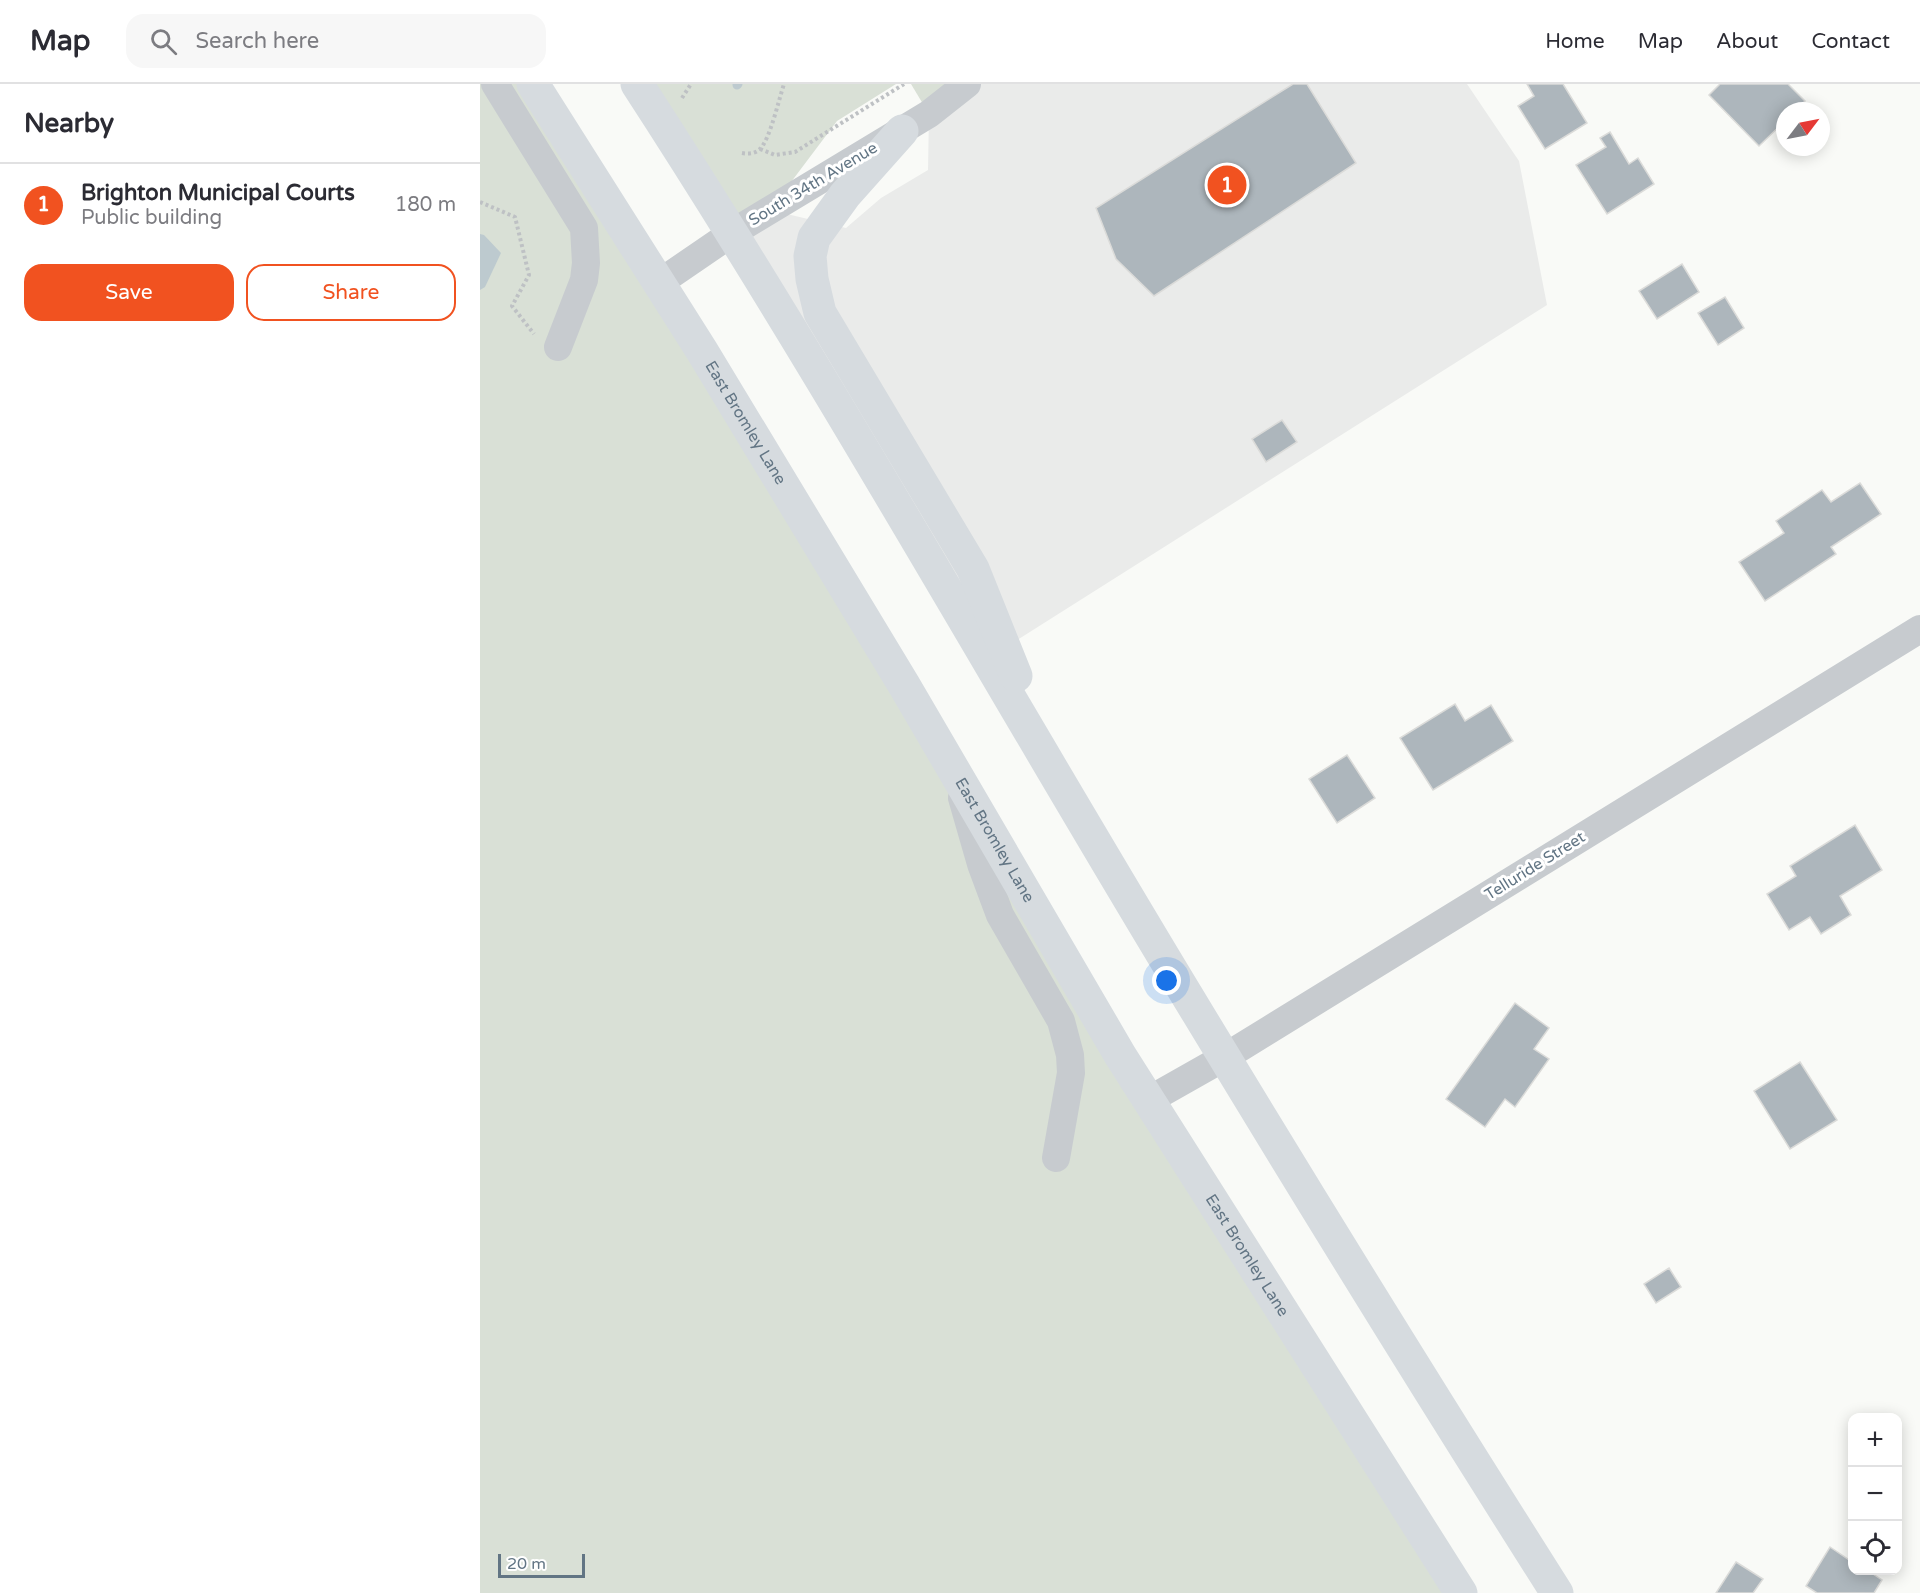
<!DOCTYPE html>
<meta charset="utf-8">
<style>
:root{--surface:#fff;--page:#f7f7f7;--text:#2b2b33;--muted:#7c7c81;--line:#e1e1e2;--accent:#f15220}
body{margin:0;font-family:"Varela Round",sans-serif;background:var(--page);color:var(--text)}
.controls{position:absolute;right:18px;bottom:18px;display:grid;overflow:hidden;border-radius:12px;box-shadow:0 3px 15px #0003}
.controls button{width:54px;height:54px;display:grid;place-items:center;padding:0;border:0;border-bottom:2px solid var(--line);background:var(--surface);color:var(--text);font:30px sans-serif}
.compass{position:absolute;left:1296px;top:18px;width:54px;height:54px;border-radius:50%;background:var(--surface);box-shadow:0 3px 15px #0003;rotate:58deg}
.scale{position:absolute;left:18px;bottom:15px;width:87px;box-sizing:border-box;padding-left:6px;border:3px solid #627584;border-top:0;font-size:16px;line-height:21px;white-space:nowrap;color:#627584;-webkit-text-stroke:4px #fff;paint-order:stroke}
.you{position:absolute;left:687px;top:897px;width:21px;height:21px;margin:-15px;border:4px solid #fff;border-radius:50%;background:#1a73e8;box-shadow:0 0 0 9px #1a73e833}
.badge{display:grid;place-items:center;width:39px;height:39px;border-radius:50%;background:var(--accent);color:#fff;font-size:20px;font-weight:700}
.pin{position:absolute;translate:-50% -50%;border:3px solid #fff;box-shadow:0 2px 6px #0006}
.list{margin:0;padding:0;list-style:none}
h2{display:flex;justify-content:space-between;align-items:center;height:78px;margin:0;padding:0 24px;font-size:26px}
h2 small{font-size:20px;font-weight:400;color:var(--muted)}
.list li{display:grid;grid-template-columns:39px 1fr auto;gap:18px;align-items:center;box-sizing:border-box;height:84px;padding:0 24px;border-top:2px solid var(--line)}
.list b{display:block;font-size:22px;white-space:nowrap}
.list p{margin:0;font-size:20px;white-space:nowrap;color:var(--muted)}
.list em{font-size:20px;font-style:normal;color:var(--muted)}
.actions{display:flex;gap:12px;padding:18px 24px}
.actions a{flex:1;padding:14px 0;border:2px solid var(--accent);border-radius:18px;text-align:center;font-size:21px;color:var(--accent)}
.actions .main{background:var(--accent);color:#fff}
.icon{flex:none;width:33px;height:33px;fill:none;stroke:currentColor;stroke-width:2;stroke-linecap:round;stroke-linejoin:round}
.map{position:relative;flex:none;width:1440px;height:1509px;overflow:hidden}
header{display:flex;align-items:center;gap:36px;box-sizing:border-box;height:84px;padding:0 30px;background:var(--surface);border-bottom:2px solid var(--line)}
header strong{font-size:28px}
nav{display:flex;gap:33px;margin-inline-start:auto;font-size:21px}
.search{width:420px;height:54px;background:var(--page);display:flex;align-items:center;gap:15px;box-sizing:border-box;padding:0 21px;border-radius:18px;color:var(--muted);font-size:22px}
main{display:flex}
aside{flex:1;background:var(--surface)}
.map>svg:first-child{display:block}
.built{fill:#eaebea}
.green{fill:#d9e0d6}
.water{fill:#bdcacf}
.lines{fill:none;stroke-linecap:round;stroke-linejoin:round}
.stream{stroke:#bdcacf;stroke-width:9}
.building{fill:#adb6bc;stroke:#dbdbd9;stroke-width:1.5}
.path{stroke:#bec1c4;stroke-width:4;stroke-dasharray:3 3;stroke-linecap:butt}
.minor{stroke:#c7cbcf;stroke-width:28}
.major{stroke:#d6dbdf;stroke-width:33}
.labels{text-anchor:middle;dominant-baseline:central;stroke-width:6;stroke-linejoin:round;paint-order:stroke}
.street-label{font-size:16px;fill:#627584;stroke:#fff}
</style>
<header>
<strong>Map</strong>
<div class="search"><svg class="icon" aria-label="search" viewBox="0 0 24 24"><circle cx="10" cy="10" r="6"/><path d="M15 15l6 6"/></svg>Search here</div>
<nav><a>Home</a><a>Map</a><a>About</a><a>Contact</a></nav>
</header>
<main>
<aside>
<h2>Nearby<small></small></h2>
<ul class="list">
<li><span class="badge">1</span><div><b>Brighton Municipal Courts</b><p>Public building</p></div><em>180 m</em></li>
</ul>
<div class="actions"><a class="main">Save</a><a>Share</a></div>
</aside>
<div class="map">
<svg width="1440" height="1509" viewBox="0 0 1440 1509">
<rect width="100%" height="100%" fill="#f9faf7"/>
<polygon class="built" points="487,0 987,0 1039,77 1067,221 507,575 252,149 290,126 366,144 401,114 448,86 449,30"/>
<g class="green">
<polygon points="0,0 53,0 975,1509 0,1509"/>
<polygon points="157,0 416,0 357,37 290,126 252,149"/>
<polygon points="431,0 487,0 449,30"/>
</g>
<polygon class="water" points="0,150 4,151 21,169 5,203 0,206"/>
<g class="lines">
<polyline class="stream" points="257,1 258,0"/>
</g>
<g class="building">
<polygon points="813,0 827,0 876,79 674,212 636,175 616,124"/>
<polygon points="1047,0 1083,0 1107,39 1065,65 1038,22 1054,12"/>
<polygon points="1240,0 1308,0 1325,17 1315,27 1305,27 1305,37 1279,62 1229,11"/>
<polygon points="1130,48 1149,80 1158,74 1174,100 1127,130 1096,81 1126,63 1120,54"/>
<polygon points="1202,180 1219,208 1177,235 1159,207"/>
<polygon points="1245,213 1264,244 1238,261 1218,229"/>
<polygon points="802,336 817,358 786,378 772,355"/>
<polygon points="1380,399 1401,430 1351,463 1356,470 1285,517 1259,478 1304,449 1296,437 1342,406 1351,418"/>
<polygon points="975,620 985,637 1011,621 1033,657 953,706 920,654"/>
<polygon points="867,671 895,714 857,739 829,695"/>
<polygon points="1375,741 1402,786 1360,812 1371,831 1341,850 1330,833 1309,846 1287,810 1316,792 1310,782"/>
<polygon points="1035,919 1069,944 1054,965 1069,975 1035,1023 1025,1015 1005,1043 966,1015"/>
<polygon points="1320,978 1357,1036 1310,1065 1274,1007"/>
<polygon points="1189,1184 1201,1203 1176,1219 1164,1200"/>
<polygon points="1350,1463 1372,1478 1372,1486 1387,1486 1402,1496 1394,1509 1337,1509 1326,1502"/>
<polygon points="1256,1478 1283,1495 1273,1509 1236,1509"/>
</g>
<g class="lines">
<g class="path">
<polyline points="202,14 211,0"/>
<polyline points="280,65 295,71 315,68 424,0"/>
<path d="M262,69C268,70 275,70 280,65C290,55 299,15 304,0"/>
<polyline points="0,118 35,133 49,191 32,222 54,250"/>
</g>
<g class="minor">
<polyline points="15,0 104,144 106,179 104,196 78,263"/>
<polyline points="179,199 252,149 449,30 487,0"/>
<polyline points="482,714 501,780 520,831 581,937 590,971 591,989 576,1074"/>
<polyline points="669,1016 745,973 1440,545"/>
</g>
<g class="major">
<path id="s1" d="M53,0L222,267L424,601L640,971L981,1509"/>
<path d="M157,0C354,303 529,619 717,928C835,1123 955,1317 1077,1509"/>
<polyline points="422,47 365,111 334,154 330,172 332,195 340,229 493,485 536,592"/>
</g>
</g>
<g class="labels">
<g class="street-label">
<text transform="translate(333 100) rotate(-31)">South 34th Avenue</text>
<text stroke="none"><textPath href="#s1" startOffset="400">East Bromley Lane</textPath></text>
<text stroke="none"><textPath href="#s1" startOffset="886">East Bromley Lane</textPath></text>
<text transform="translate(1055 782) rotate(-32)">Telluride Street</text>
<text stroke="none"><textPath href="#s1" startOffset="1372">East Bromley Lane</textPath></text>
</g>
</g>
</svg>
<div class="controls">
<button>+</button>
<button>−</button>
<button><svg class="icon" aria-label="locate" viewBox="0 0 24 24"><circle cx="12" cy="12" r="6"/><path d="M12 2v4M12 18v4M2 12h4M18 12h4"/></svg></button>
</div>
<svg class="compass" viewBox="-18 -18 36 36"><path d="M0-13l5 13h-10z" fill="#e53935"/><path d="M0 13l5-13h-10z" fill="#7c7c81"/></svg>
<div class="scale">20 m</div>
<div class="you"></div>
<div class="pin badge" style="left:747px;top:101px">1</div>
</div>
</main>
